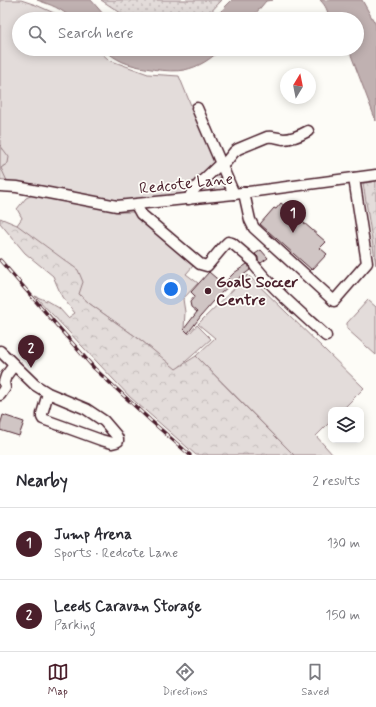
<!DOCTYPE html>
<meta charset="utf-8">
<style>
:root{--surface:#fff;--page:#f7f7f7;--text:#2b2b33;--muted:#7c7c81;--line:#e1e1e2;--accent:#4a1f2b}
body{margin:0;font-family:Mynerve,sans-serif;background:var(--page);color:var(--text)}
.controls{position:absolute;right:12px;bottom:12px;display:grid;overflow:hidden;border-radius:8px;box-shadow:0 2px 10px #0003}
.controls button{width:36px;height:36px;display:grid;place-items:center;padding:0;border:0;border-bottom:1px solid var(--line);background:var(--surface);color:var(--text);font:20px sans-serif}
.compass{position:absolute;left:280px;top:68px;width:36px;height:36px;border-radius:50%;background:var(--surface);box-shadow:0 2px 10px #0003;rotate:10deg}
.you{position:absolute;left:171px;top:289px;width:14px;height:14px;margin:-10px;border:3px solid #fff;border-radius:50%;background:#1a73e8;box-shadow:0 0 0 6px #1a73e833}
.badge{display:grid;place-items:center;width:26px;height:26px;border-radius:50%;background:var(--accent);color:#fff;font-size:13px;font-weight:700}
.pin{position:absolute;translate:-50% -33px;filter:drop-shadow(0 1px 2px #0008)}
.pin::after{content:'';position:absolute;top:21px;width:14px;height:12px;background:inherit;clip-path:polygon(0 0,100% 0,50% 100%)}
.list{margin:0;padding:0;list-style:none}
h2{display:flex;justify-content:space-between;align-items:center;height:52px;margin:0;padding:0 16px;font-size:17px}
h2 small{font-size:13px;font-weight:400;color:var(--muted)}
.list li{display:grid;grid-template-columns:26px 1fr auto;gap:12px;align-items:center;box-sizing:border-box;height:72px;padding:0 16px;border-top:1px solid var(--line)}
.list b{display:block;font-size:15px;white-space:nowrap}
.list p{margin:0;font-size:13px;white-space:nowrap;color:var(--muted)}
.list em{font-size:13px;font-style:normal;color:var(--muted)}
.icon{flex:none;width:22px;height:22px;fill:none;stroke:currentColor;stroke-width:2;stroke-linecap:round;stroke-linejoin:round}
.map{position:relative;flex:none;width:376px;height:455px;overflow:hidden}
.search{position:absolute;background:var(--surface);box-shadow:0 2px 10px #0003;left:12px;right:12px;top:12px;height:44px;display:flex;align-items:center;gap:10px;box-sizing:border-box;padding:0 14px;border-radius:22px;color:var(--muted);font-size:15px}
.sheet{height:196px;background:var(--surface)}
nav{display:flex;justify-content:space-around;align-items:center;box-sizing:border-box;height:56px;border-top:1px solid var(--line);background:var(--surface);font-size:11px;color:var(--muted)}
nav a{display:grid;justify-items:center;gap:2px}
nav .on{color:var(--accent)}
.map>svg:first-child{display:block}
.grass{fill:#e3dcda;stroke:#967e82}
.forest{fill:url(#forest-crowns);stroke:#967e82}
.park{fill:url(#park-dots);stroke:#967e82}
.water{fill:#c0b1b1;stroke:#91777b}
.building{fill:#d0c5c4;stroke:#4a1f2b}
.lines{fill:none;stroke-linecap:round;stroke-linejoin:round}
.minor-casing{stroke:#4a1f2b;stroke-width:13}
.minor{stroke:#fdfcf7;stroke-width:10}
.rail-casing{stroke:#4a1f2b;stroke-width:3.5}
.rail{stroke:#fdfcf7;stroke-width:2;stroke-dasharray:6;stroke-linecap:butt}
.poi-dot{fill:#4a1f2b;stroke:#fdfcf7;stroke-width:1.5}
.labels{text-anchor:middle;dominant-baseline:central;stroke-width:3.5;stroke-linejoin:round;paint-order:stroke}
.street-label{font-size:16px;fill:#4a1f2b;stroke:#fdfcf7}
.poi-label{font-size:16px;font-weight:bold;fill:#4a1f2b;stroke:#fdfcf7;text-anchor:start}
</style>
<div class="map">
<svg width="376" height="455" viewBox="0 0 376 455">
<defs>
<pattern id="forest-crowns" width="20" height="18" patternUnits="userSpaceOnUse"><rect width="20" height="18" fill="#e3dcda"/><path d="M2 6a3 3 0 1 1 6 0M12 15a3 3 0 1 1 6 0" fill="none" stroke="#c4bcbb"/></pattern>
<pattern id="park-dots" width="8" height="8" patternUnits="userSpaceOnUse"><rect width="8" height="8" fill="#e3dcda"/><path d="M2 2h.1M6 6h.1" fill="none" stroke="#c4bcbb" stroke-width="1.8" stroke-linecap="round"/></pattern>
</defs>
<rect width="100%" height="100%" fill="#fdfcf7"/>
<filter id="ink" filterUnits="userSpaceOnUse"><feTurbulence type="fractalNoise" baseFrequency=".025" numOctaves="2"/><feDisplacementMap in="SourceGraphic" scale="8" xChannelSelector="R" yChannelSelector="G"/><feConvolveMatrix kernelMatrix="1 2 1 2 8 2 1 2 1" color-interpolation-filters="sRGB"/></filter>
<g filter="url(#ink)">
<g class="grass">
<polygon points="0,0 21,0 36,5 63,17 65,19 19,19 19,49 97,49 109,60 148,74 179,76 226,191 116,202 0,183"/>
<polygon points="35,194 119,212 136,212 143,223 149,227 193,266 186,274 198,283 183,299 185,312 184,329 189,334 197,325 211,339 176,370 142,341 90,304 12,232 22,218 17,209 26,198"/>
<polygon points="248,275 364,388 342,410 331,410 331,421 316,436 333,455 294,455 196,356 215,338 198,324"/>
<polygon points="368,300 376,307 376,355 347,329 347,323"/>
</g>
<g class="forest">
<polygon points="0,145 9,157 8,163 1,168 8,183 0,182"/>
<polygon points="376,181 376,265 363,183"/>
<polygon points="0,218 17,225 78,270 83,282 79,294 90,304 142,341 176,369 196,356 236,397 294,455 196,455 130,397 35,296 47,301 59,308 68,318 75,313 62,297 53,276 25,253 0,223"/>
</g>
<polygon class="park" points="101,0 222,0 204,19 130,19"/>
<g class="water">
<path d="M37,0H91L104,15L111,17L114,19H72C61,8 51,5 37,0Z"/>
<polygon points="232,0 273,0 266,1 251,19 215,19 220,12"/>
<path d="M320,0H362L376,25V121L351,55L347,49H357V19H329C328,11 326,6 320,0Z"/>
<path d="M103,49H221C211,59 199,67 184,70C171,73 136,68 123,62C116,59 109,54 103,49Z"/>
</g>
<g class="building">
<polygon points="281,203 326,242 320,248 327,254 312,270 260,224 274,208 276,209"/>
<polygon points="261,250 268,258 261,263 258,261 258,257 255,254"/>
<polygon points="247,264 249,265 250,270 230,285 220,294 201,316 188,333 184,329 197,312 191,307 190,302 195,296 191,292 209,272 223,284 234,273"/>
<polygon points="3,415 24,422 19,436 0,430 0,425"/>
</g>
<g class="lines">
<defs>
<g id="minor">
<polyline points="197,108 234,194"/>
<polyline points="0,186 17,187 117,206 234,194 376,175"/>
<polyline points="244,193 250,220 254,228 334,301 367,263 354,178"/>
<path d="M189,199L192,192L199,184L218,166L226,162L234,152L238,149L267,137C273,136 278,138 283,139C292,139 301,135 308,131"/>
<polyline points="136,205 141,214 200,264 207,266 223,247 228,242 232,243 252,260"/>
<path d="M255,266C276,292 301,313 326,336"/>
<polyline points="0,351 35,385 48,393 86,409 104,421 116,435 118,439 118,441 116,442 112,443 101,440 43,419 42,417 42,414 48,393"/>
<polyline points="0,395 5,388 4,382 6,376 14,365"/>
</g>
</defs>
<use href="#minor" class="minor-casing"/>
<use href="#minor" class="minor"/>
<defs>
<polyline id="rail" points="0,260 94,368 150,420 190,455"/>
</defs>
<use href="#rail" class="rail-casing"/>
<use href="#rail" class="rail"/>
</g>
</g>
<circle class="poi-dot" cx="208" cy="291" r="4"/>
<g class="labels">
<g class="street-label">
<text transform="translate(186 184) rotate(-6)">Redcote Lane</text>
</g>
<g class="poi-label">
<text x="216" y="282">Goals Soccer<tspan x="216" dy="18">Centre</tspan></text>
</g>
</g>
</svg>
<div class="controls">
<button><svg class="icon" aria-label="layers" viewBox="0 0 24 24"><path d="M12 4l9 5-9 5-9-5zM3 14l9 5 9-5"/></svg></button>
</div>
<svg class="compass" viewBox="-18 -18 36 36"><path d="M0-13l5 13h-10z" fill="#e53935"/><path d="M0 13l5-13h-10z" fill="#7c7c81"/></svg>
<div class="you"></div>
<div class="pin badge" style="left:293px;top:233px">1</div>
<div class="pin badge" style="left:31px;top:368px">2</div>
<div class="search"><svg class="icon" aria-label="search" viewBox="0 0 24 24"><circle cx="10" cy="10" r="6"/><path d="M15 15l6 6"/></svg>Search here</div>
</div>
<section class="sheet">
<h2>Nearby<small>2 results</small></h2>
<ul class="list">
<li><span class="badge">1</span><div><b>Jump Arena</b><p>Sports · Redcote Lane</p></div><em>130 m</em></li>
<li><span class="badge">2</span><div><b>Leeds Caravan Storage</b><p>Parking</p></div><em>150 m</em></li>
</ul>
</section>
<nav>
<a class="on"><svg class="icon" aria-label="map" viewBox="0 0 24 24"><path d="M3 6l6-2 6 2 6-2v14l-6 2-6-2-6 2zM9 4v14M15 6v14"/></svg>Map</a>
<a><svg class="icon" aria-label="directions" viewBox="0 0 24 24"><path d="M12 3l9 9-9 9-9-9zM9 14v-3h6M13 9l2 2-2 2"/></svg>Directions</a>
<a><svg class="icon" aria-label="saved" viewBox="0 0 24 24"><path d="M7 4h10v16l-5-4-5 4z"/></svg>Saved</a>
</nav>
